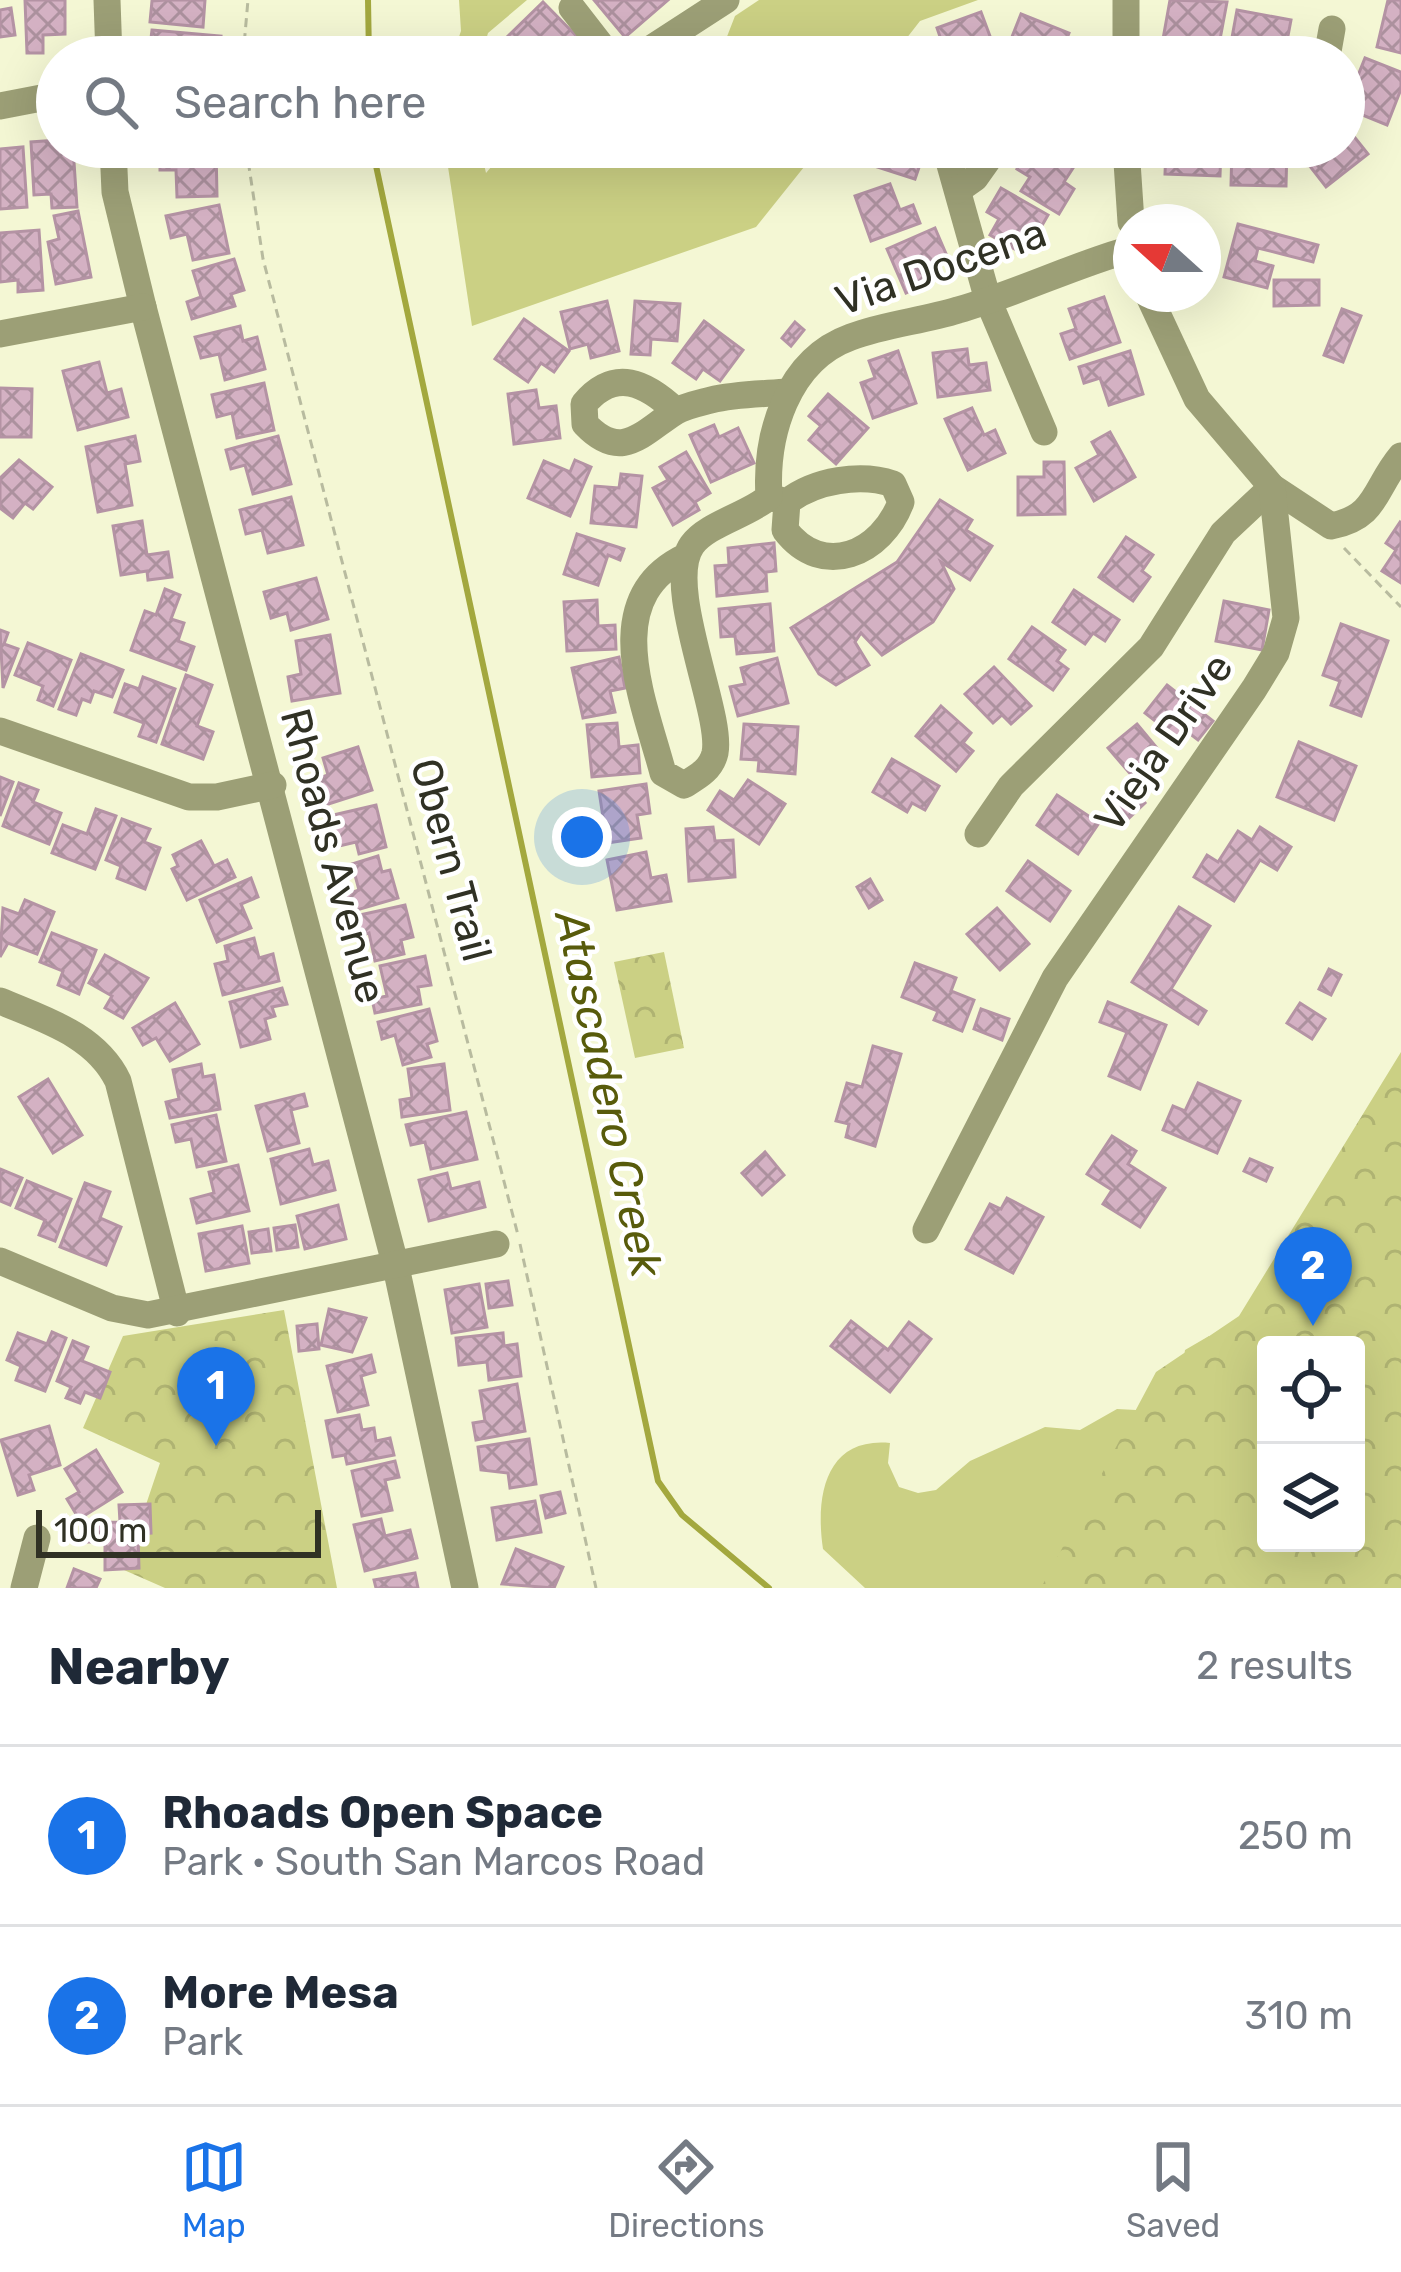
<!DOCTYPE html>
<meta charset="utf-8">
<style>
:root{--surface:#fff;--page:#f2f2f3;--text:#1f2937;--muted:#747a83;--line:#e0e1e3;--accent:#1a73e8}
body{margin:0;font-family:Rubik,sans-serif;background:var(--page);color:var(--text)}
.controls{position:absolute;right:36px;bottom:36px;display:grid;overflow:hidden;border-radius:12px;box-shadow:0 12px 48px #0002}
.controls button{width:108px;height:108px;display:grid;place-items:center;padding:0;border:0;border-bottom:3px solid var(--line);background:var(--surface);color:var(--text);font:60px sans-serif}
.compass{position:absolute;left:1113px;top:204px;width:108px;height:108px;border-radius:50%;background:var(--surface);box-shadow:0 12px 48px #0002;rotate:291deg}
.scale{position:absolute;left:36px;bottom:30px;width:285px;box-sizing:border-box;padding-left:12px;border:6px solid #303124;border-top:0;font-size:33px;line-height:42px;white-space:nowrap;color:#303124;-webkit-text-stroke:9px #fff;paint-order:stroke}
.you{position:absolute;left:582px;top:837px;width:42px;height:42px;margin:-30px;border:9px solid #fff;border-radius:50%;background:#1a73e8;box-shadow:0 0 0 18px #1a73e833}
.badge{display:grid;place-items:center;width:78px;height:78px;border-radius:50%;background:var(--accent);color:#fff;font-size:39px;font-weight:700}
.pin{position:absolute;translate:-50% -99px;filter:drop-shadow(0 3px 6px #0008)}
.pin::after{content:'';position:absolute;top:63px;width:42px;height:36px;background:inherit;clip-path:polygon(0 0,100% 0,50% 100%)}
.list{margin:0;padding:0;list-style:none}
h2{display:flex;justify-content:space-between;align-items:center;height:156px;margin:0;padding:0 48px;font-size:51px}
h2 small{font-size:39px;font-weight:400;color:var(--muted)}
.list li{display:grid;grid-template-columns:78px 1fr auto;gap:36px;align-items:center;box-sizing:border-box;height:180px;padding:0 48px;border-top:3px solid var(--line)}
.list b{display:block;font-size:45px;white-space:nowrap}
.list p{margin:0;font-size:39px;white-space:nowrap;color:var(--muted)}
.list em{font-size:39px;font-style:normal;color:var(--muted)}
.icon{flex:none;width:66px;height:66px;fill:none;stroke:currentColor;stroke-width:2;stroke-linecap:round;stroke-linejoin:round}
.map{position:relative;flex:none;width:1401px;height:1588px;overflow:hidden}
.search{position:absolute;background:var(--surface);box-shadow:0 12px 48px #0002;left:36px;right:36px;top:36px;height:132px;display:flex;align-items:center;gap:30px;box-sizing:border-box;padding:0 42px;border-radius:66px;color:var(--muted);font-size:45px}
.sheet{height:516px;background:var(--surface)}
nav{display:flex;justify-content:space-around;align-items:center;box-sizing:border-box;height:168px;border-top:3px solid var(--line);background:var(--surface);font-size:33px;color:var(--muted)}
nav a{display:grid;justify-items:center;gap:6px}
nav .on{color:var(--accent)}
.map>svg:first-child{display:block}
.grass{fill:#cbd084}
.forest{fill:url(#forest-crowns);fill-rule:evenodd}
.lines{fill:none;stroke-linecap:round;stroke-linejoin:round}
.stream{stroke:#a3a83e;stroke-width:6}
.building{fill:url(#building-cross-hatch);stroke:#b493a4;stroke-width:3}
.path{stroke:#b8bb9f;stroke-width:3;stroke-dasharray:9 6;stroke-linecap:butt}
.minor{stroke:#9c9f76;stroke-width:27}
.labels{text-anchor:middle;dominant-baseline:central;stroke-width:9;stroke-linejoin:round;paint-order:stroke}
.street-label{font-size:42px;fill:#303124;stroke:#fff}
.water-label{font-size:45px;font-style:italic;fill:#585b0b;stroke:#fff}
</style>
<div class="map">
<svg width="1401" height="1588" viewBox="0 0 1401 1588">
<defs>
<pattern id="forest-crowns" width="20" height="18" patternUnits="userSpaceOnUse" patternTransform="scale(3)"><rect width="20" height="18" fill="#cbd084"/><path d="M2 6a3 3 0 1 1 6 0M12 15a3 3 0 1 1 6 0" fill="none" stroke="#afb372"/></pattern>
<pattern id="building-cross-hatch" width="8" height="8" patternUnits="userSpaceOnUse" patternTransform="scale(3)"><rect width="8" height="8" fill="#d4b1c3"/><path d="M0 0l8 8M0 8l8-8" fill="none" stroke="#ac919e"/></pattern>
</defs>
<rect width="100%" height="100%" fill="#f4f7d4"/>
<g class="grass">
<polygon points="459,0 527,0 488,33 481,57 452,57 461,31"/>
<polygon points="759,0 978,0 920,21 892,57 707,57 721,52 735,16"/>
<polygon points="445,147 480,147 486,173 508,147 820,147 756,227 472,326"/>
<path d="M1209,1336L1279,1588H865L823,1549C815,1495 826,1437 890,1443L888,1463L899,1487L918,1493L936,1490L970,1461L1045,1427L1080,1430L1117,1409L1136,1410L1181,1378L1185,1350Z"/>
</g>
<g class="forest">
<polygon points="664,952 684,1048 635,1058 614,962"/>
<path d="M1401,1052V1588H1041L1156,1372L1239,1316ZM1266,1345H1356V1543H1266Z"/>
<polygon points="284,1310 337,1588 165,1588 124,1570 160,1463 83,1428 123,1336"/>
</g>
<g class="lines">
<g class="stream">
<polyline points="368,0 369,57"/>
<polyline points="372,147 658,1481 682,1515 769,1588"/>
</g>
</g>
<g class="building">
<polygon points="25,0 65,0 65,34 43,35 43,53 27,53"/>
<polygon points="166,0 205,0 203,27 150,22 152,1"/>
<polygon points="594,0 668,0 625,37"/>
<polygon points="1170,0 1227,2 1218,50 1163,39"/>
<polygon points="1388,0 1401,0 1401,53 1377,47"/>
<polygon points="543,2 593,53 589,57 515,57 501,43"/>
<polygon points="11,8 15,35 0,37 0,10"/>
<polygon points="1237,10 1291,20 1284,57 1229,54"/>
<polygon points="981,12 994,47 969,57 947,57 937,28"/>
<polygon points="1021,14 1069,33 1060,57 1004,57"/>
<polygon points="152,30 221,36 219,57 149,54"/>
<polygon points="1365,58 1401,72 1401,89 1387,125 1345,108"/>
<polygon points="1344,124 1368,154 1326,187 1295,147 1344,147"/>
<polygon points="57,140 57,147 73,147 77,207 52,208 51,194 34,195 31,142"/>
<polygon points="23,147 27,207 0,209 0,149"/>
<polygon points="870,147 925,150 915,179 865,163"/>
<polygon points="1030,147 1073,168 1064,182 1074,189 1059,214 1021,191 1030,177 1017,169"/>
<polygon points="1166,147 1221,147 1220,176 1165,174"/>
<polygon points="1232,147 1287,147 1286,186 1231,185"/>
<polygon points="216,148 217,196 177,197 176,170 160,170 160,150"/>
<polygon points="890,184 900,210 913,205 920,223 871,241 855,196"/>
<polygon points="1001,188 1048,215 1025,255 990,235 999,219 987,212"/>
<polygon points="219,205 229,253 193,260 187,234 171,238 166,216"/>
<polygon points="78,211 91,277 56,284 48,242 59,239 54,216"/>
<polygon points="1238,224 1318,245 1313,262 1258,248 1255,261 1273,266 1267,288 1224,277"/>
<polygon points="935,228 947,256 933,262 940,278 906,293 887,249"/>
<polygon points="39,230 43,290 18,292 18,280 0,282 0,233"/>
<polygon points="234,259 244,290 231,294 235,306 192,319 187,302 201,297 193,271"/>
<polygon points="1274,280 1319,280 1319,305 1274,306"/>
<polygon points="1104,297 1120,342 1070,359 1061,334 1076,329 1069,309"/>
<polygon points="607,301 619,351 591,358 588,344 570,349 561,312"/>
<polygon points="635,301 680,304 677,341 651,339 650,355 631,354"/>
<polygon points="1342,309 1361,316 1343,362 1324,355"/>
<polygon points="524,319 569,351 554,372 541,363 528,382 495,359"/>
<polygon points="704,321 743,350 720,381 703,369 696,379 673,363"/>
<polygon points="795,322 804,330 791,346 782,338"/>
<polygon points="240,326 243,341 257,337 265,369 225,380 219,354 201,358 195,337"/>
<polygon points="967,349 969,365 986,363 990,390 938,397 933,353"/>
<polygon points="898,351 916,403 873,418 861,383 875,378 869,361"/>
<polygon points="1130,351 1143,394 1109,405 1100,378 1084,383 1079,367"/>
<polygon points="99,362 107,393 121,389 128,417 78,430 63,371"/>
<polygon points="264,383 274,430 237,438 232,413 217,417 212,395"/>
<polygon points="0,388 32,389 31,437 0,437"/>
<polygon points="536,390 539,408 556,406 560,438 514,444 508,394"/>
<polygon points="828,394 868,428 836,464 809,440 821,426 809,416"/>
<polygon points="972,408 984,435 995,430 1005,453 968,470 945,419"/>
<polygon points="714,425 719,437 738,428 754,463 711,482 690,435"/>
<polygon points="1110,432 1135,477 1094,501 1076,468 1099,455 1092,442"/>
<polygon points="135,436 140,461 125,464 132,505 98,512 86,447"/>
<polygon points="278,436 291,484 253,494 245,465 231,469 226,450"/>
<polygon points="686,452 710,493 695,502 699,510 673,525 653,488 668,480 660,467"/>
<polygon points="19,460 52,487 33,509 25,503 13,518 0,508 0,478"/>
<polygon points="575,460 591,467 570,516 528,498 544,461 570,472"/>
<polygon points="1044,462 1064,462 1065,514 1018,515 1018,477 1044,477"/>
<polygon points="621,474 642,476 636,527 591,523 595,486 619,488"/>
<polygon points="291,497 303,545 268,553 262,530 246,534 240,510"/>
<polygon points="940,500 972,520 966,530 992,546 970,580 941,562 954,589 933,622 882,655 861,633 855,642 869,665 836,685 819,674 791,628 897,562"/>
<polygon points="142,521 147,555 168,552 172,577 148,580 147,571 121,575 113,526"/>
<polygon points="1400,522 1401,523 1401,583 1382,571 1396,550 1386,543"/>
<polygon points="577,534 624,549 620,560 608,555 598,585 564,574"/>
<polygon points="1126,537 1153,555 1142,571 1150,577 1133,601 1099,577"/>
<polygon points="774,543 776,571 766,572 767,591 717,596 715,566 729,565 728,548"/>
<polygon points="316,578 328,619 291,630 287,613 271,618 264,592"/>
<polygon points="165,589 180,595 171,619 184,623 178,641 194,647 186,670 131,650 145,611 156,615"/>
<polygon points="1074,590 1119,620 1105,641 1093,633 1085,644 1053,622"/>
<polygon points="597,600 598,626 615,625 616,649 567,651 564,602"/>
<polygon points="1224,601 1269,610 1262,650 1216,641"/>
<polygon points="770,604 774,651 737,654 735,636 721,637 719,609"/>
<polygon points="1341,624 1388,641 1361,716 1331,705 1340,681 1323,675"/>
<polygon points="1032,627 1065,650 1057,661 1068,669 1053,690 1009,659"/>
<polygon points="0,630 8,633 4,644 18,649 3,688"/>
<polygon points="330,635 340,693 292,701 288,677 301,674 296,641"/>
<polygon points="28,643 71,660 53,706 38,700 43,686 15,675"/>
<polygon points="81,654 123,670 112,697 94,691 90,702 82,699 76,715 59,709"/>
<polygon points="619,657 625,688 610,691 615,712 583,718 572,668"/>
<polygon points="777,658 788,703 738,716 730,687 745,684 741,668"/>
<polygon points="994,667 1031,706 1011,724 1002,715 993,723 965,694"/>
<polygon points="186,675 212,685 197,726 213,732 203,759 162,744"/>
<polygon points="143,677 175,689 156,742 139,736 144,723 115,712 125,684 139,689"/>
<polygon points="1167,685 1213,721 1198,740 1189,733 1182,742 1145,713"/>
<polygon points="941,706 971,733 963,743 973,751 956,771 916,736"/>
<polygon points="617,723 619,747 638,745 640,773 592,777 587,725"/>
<polygon points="744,724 798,727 795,774 758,771 759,760 741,759"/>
<polygon points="1137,724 1167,760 1139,784 1108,748"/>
<polygon points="1299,742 1356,766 1334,820 1277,797"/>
<polygon points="358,747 372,790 322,806 313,780 328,775 323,758"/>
<polygon points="892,759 939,786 925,810 912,803 907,812 873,792"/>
<polygon points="0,777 13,782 0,816"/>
<polygon points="748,780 785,804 759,844 708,810 720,791 734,800"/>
<polygon points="19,783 38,790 33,802 61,813 49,844 3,826"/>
<polygon points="646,784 650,813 637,815 641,838 607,843 599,791"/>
<polygon points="1129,785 1145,803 1129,818 1113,800"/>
<polygon points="1057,795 1099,823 1078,854 1037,825"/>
<polygon points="376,805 386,847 359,854 356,842 331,848 325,817"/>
<polygon points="96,809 116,816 95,869 52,853 63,825 87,834"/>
<polygon points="122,819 150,829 144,842 160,848 145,889 117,878 121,866 106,860"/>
<polygon points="713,827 715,841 733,840 735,877 689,881 686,829"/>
<polygon points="1260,827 1291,847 1277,870 1260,860 1234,901 1194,877 1207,855 1218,862 1238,831 1252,840"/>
<polygon points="201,841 214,866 227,860 235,877 187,900 172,869 178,866 173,855"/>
<polygon points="646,852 651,878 666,875 671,901 617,910 607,860"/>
<polygon points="378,856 382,872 390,870 398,898 350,912 345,895 359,890 352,864"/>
<polygon points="1028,861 1070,891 1050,921 1007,891"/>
<polygon points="251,878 258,897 241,904 251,928 217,942 200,900"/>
<polygon points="870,879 882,900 869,908 857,887"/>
<polygon points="25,900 54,912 37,954 8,943 0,957 3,908 19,914"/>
<polygon points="405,905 413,937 401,940 404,954 375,961 369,933 356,937 351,917"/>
<polygon points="1179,907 1210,926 1171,989 1206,1011 1198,1024 1132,982"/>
<polygon points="997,908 1029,944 1000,970 967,934"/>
<polygon points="52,933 96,950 79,994 58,985 63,971 40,962"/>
<polygon points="254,938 259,958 273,954 279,981 223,995 215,964 228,961 225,946"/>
<polygon points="105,955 148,978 123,1018 105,1008 112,996 89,983"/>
<polygon points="425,956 431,985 418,987 421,1004 375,1013 372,999 387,996 380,966"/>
<polygon points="915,963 956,978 951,991 974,1000 962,1031 934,1020 938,1011 902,997"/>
<polygon points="1329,969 1341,975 1331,995 1319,989"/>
<polygon points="282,988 287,1004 272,1007 275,1016 265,1019 270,1039 241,1047 230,1002"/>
<polygon points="1108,1002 1166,1025 1140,1089 1109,1076 1127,1032 1100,1022"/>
<polygon points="175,1003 199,1044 170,1061 156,1038 143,1045 133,1028"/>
<polygon points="1300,1003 1325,1019 1312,1039 1287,1023"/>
<polygon points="429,1009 437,1041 427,1044 431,1057 403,1065 395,1035 382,1039 378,1022"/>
<polygon points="981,1009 1009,1019 1002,1040 974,1029"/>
<polygon points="873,1046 901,1054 875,1146 846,1137 849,1124 836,1121 847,1083 862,1087"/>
<polygon points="201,1064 203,1077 214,1075 220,1109 170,1118 166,1102 179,1099 173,1070"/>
<polygon points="444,1064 450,1110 402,1117 400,1100 412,1098 408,1069"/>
<polygon points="48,1079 82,1135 53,1153 19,1097"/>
<polygon points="1198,1083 1240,1101 1217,1153 1163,1130 1173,1106 1185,1111"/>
<polygon points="304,1094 307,1106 291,1110 299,1143 268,1151 256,1106"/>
<polygon points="466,1112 477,1159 431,1169 425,1142 411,1145 406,1125"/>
<polygon points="216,1115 226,1161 197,1167 191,1139 176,1142 172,1125"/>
<polygon points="1112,1136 1136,1151 1128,1164 1165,1188 1140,1227 1103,1204 1112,1190 1087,1174"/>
<polygon points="309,1149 313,1165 328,1161 335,1190 281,1204 271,1159"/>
<polygon points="765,1152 784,1175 762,1195 742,1173"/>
<polygon points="1250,1159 1272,1168 1266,1181 1244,1171"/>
<polygon points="238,1165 249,1211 197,1223 191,1199 214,1193 209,1172"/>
<polygon points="0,1169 22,1178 10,1205 0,1201"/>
<polygon points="447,1173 451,1189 479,1182 485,1207 429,1221 419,1180"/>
<polygon points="27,1181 71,1199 55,1241 39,1235 45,1220 16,1208"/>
<polygon points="85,1183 110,1192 100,1218 121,1227 106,1265 60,1247"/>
<polygon points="1007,1198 1043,1217 1013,1273 966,1249 990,1204 1001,1209"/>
<polygon points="338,1205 346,1239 305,1249 297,1216"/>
<polygon points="295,1225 298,1247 277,1250 274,1228"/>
<polygon points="242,1226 249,1263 206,1271 199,1234"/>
<polygon points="268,1229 271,1251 252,1253 249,1232"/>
<polygon points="508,1281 512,1305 489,1308 486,1284"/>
<polygon points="479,1284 487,1327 452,1333 445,1290"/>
<polygon points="329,1309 366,1318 352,1352 321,1345"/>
<polygon points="851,1321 888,1350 909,1322 931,1339 890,1392 831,1346"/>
<polygon points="317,1324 319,1349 299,1351 297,1326"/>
<polygon points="52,1332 66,1338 45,1391 16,1380 21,1366 7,1360 18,1333 47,1344"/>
<polygon points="503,1333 504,1346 517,1344 521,1376 489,1380 487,1362 459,1365 456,1338"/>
<polygon points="73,1341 88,1347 82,1361 110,1372 100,1398 85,1392 80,1403 66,1398 71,1387 57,1381"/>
<polygon points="371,1355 375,1372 361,1376 368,1405 338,1412 327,1366"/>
<polygon points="517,1384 525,1431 476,1440 473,1423 485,1421 480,1391"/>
<polygon points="359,1415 362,1430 374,1428 376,1441 390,1438 394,1455 347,1464 345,1455 333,1457 326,1421"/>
<polygon points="49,1426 60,1465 29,1475 34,1490 18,1495 1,1440"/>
<polygon points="529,1439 536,1484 510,1488 508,1473 481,1470 478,1447"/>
<polygon points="96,1450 122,1492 79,1519 67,1499 79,1492 65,1469"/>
<polygon points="395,1461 399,1477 385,1480 392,1510 362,1516 352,1471"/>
<polygon points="560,1492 565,1513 546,1518 541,1496"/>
<polygon points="535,1501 541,1532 497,1540 492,1508"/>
<polygon points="150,1504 151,1533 138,1534 139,1568 105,1570 105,1542 84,1542 84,1523 120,1522 119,1505"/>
<polygon points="381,1519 385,1536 410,1530 417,1558 365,1571 354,1525"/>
<polygon points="516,1549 563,1567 554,1588 502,1584"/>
<polygon points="74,1569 100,1579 96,1588 67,1588"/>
<polygon points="415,1573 418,1588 376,1588 374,1580"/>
</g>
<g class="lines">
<g class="path">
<polyline points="243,57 248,0"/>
<polyline points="246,147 263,259 518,1235"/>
<polyline points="1344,548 1401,607"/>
<polyline points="520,1244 596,1588"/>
</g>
<g class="minor">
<polyline points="107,0 109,57"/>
<polyline points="572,8 610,57"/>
<polyline points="638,57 726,0"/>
<polyline points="1126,57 1126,0"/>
<polyline points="1327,57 1332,29"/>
<polyline points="0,106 57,95"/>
<polyline points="113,147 115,192 143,307 396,1267 465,1588"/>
<polyline points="945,147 988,300 1044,432"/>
<polyline points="1126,147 1131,222"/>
<polyline points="958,190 975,178 997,147"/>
<polyline points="0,334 143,307"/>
<path d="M676,411C646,383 615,367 584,404L585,424C622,463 643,432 675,412C684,406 700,403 711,400C735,394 763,394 788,392"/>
<path d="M769,497L787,502L785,530C823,580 882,553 901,502L893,484C861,473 815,480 787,502"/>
<path d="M685,557C598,599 644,701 663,773L684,785C697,777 711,770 715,753C723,713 663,586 692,545C707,524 748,515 769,497C765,435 787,360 851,337C885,324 923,321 958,310C1017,293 1072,266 1131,249"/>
<polyline points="0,731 189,797 217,797 273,785"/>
<path d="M978,834L1011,786L1151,647L1223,533L1272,487L1331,526C1378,517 1374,488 1401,456"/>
<path d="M0,1001C45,1020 96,1035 118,1081L177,1313"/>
<polyline points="926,1230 1055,978 1254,689 1276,653 1286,618 1272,487 1197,399 1148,294"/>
<polyline points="0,1261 112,1308 148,1315 496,1244"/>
<polyline points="24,1588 37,1538"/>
</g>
</g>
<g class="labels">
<g class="street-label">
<text transform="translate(941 267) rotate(-19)">Via Docena</text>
<text transform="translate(1164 743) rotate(-55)">Vieja Drive</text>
<text transform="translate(333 856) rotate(75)">Rhoads Avenue</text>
<text transform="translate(451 860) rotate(75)">Obern Trail</text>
</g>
<g class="water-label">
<text transform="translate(609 1094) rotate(78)">Atascadero Creek</text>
</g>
</g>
</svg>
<div class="controls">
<button><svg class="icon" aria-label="locate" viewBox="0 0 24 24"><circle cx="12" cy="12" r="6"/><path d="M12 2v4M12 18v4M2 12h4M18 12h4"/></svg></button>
<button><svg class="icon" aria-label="layers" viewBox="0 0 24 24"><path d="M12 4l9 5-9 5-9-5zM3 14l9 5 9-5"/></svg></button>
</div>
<svg class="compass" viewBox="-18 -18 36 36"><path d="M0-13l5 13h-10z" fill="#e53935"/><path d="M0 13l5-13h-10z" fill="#747a83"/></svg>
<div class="scale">100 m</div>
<div class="you"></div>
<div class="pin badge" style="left:216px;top:1446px">1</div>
<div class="pin badge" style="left:1313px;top:1326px">2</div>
<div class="search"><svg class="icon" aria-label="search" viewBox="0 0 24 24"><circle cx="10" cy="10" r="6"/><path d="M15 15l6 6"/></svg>Search here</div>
</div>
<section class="sheet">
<h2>Nearby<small>2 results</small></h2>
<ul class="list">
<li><span class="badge">1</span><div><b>Rhoads Open Space</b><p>Park · South San Marcos Road</p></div><em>250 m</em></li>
<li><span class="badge">2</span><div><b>More Mesa</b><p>Park</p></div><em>310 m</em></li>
</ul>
</section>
<nav>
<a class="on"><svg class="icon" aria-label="map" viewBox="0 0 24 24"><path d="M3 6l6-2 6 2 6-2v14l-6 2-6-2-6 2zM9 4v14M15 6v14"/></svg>Map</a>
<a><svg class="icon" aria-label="directions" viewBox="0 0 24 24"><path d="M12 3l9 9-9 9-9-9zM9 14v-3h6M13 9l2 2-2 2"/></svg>Directions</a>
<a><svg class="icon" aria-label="saved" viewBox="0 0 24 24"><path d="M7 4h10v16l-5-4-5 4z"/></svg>Saved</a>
</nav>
